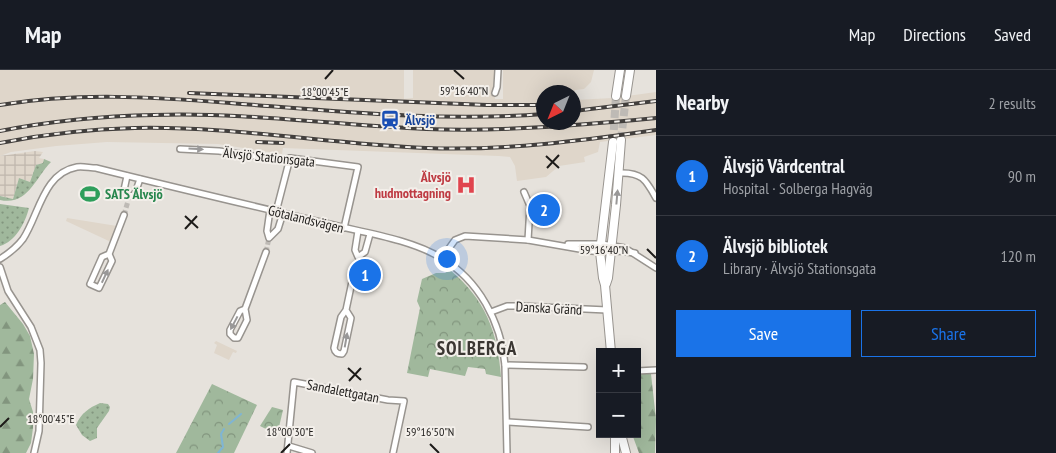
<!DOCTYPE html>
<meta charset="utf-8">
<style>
:root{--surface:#171b24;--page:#20242c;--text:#f1f3f6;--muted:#9ea1a6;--line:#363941;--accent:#1a73e8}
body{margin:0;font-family:"PT Sans Narrow",sans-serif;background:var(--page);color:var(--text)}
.controls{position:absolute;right:15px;bottom:15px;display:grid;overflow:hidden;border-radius:0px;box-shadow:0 5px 20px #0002}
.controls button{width:45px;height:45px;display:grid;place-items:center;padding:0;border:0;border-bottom:1px solid var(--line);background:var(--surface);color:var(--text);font:25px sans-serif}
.compass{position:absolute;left:536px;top:15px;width:45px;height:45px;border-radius:50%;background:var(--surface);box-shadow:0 5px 20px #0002;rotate:223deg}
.you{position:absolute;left:446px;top:188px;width:18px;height:18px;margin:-12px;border:4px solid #fff;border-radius:50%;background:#1a73e8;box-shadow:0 0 0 8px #1a73e833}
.badge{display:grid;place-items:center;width:32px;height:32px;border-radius:50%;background:var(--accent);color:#fff;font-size:16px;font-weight:700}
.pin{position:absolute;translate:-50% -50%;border:2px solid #fff;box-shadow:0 1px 5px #0006}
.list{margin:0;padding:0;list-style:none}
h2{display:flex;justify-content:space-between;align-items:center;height:65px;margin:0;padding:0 20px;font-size:21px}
h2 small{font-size:16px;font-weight:400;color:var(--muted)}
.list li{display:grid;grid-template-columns:32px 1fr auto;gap:15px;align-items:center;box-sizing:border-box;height:80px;padding:0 20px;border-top:1px solid var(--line)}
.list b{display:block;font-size:19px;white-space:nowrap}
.list p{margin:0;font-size:16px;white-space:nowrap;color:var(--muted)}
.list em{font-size:16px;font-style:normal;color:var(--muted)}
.actions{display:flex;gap:10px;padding:15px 20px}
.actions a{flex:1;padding:11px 0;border:1px solid var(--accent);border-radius:0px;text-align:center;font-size:18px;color:var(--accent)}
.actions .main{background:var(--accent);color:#fff}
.map{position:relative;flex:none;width:656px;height:383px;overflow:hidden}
header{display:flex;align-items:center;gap:30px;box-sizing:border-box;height:70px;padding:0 25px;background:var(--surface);border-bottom:1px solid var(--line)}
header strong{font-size:24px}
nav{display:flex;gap:28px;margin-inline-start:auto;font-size:18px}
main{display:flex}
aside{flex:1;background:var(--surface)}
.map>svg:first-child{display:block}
.built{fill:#dfd6ca}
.industrial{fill:url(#industrial-grid)}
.grass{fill:url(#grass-dots)}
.forest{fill:url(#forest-firs)}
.park{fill:url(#park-crowns)}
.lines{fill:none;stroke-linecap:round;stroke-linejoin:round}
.stream{stroke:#7fb5d4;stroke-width:2}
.minor-tunnel{stroke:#bebab5;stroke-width:5;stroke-dasharray:5 2.5;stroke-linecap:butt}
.secondary-tunnel{stroke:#bebab5;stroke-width:8;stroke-dasharray:8 4;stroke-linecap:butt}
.minor-casing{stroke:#98948f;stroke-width:8}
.secondary-casing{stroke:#98948f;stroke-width:10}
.minor{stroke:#fff;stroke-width:5}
.secondary{stroke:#fff;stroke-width:8}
.rail-casing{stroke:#423f3d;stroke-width:4}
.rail{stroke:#f3efea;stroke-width:2;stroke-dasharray:5.5;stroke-linecap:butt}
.oneway{fill:#999898}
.ticks{fill:none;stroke:#1d1b19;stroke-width:2}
.labels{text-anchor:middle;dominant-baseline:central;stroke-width:4;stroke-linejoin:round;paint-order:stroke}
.transit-label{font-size:14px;font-weight:bold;fill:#164399;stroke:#f3efea;text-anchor:start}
.street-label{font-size:14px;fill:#1d1b19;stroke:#f3efea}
.health-label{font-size:14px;font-weight:bold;fill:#be3a42;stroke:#f3efea;text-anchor:end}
.leisure-label{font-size:14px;font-weight:bold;fill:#27864d;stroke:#f3efea;text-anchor:start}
.district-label{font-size:19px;font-weight:bold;letter-spacing:1px;fill:#3a3632;stroke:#f3efea}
.ticks-label{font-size:12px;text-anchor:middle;fill:#1d1b19;stroke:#f3efea;stroke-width:4;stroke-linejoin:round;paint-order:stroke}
</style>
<header>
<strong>Map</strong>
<nav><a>Map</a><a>Directions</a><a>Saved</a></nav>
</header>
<main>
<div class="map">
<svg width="656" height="383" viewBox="0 0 656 383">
<defs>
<pattern id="industrial-grid" width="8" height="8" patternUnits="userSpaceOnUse" patternTransform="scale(1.25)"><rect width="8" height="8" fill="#dfd6ca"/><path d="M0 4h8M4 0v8" fill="none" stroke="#bfb7ad"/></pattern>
<pattern id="grass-dots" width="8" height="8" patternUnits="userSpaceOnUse" patternTransform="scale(1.25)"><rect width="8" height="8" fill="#a0b89c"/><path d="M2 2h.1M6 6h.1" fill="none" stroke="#82957e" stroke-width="1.8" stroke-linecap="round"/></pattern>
<pattern id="forest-firs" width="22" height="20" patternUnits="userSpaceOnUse" patternTransform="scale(1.25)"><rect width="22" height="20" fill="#a0b89c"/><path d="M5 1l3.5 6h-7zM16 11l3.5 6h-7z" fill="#82957e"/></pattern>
<pattern id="park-crowns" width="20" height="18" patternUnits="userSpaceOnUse" patternTransform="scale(1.25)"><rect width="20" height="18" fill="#a0b89c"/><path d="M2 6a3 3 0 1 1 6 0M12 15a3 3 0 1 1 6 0" fill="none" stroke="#82957e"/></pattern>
</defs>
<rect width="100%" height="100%" fill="#e6e2dc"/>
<g class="built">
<polygon points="0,0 404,0 404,29 413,28 413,0 495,0 495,29 503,29 503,0 594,0 591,12 584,19 575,20 574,25 574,22 544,22 544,52 574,52 574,30 613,28 656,22 656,65 600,72 598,82 584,87 585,92 559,96 546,107 517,111 515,96 510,87 499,86 283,78 282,84 218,74 107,72 56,76 11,82 0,86"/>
<polygon points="67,148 117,156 111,172 66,151"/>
<polygon points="216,271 237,281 236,283 233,282 229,290 214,283 217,275 214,273"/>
</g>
<polygon class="industrial" points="35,81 43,82 39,88 44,89 43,93 36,95 30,112 19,108 13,129 0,126 0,86"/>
<g class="grass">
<path d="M44,89L51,92C35,108 28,136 0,130V126L13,129L19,108L30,112L36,95L43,93Z"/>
<path d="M0,134L29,138C25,153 16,171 0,176Z"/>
<path d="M100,333L108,334L110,337L109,341L97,358V368L90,371L82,365L76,355C81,343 89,338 100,333Z"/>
</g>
<g class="forest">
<polygon points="5,232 23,254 30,266 34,284 33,309 29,329 33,342 33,358 31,373 26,383 0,383 0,235"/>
<polygon points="637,304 651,304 656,349 655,383 639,383 632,364 637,364"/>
</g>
<g class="park">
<path d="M450,200C485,229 498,262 501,307L486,304L485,299L468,297L465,306L430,299L428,307L407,303L420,238L417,231L422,209L436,203H445Z"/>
<polygon points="212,314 257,335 234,383 176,383"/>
<polygon points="272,337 283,340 279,357 266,359 260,356"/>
</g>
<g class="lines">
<g class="stream">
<polyline points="229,354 241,344"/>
<polyline points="218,383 223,377 221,364 224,359"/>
</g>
<g class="minor-tunnel">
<polyline points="124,145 128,131"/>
<polyline points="266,182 269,168"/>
<polyline points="353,207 357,193"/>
</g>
<g class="secondary-tunnel">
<polyline points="621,70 626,26"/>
<polyline points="613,72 616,26"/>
</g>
<defs>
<g id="minor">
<polyline points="495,23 497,17 498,0"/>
<polyline points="180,79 219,81 283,90 290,88 358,97 344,158"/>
<path d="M619,103C642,102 646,110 656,128"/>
<polyline points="127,106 124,120 127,125 134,126 140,109"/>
<polyline points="524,122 530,136 528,170"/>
<polyline points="270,140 267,161 269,168 278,159 283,143"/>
<polyline points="276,142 290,88"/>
<polyline points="358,161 355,180 358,187 365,182 370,164"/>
<polyline points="568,174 602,174 625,178 656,198"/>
<polyline points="109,184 112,191 99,218 90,214 102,187 109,184 124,145"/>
<polyline points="442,188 455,170 465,166 528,170 591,181 610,182 619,181 635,183"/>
<path d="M0,189C8,184 17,177 23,169C39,145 43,103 77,97C83,96 90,98 96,98C172,117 249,135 325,153C360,162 411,169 441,188C479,210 501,252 505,295L507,383"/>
<polyline points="0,197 8,221 31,257 40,280 41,293 39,361 34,383"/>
<polyline points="245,239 247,250 238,268 234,268 230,264 230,260 240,241 245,239 266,182"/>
<path d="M346,240L351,248L344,281L342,284C338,284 335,283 334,278L341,247L346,240L353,207"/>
<polyline points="491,242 507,236 520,236 607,240"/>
<polyline points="505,295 584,297"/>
<polyline points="637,301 656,300"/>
<polyline points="507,352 588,357"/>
<polyline points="289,376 312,383"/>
<polyline points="287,383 294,312 388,330 404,331 393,383"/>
</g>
<g id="secondary">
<polyline points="616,26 620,0"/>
<polyline points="626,26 630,0"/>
<polyline points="606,214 608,208 616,135 621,70"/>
<polyline points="611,282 605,215 603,208 600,182 613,72"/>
<polyline points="621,364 626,383"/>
<polyline points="615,383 615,364"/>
</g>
</defs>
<use href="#minor" class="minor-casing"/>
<use href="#secondary" class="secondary-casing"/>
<use href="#minor" class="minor"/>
<use href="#secondary" class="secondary"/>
<defs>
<g id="rail">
<polyline points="189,23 487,35 544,35"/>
<path d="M0,35C78,22 152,27 230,33C334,41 439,52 544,44"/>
<polyline points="574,41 656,31"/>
<path d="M0,61C51,51 102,46 154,45C245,42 335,55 426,59C503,62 579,55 656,48"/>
<polyline points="257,72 283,73"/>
<path d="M0,73C45,64 90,59 135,58C232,56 329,74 426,78C503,81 580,71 656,60"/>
</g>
</defs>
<use href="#rail" class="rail-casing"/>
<use href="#rail" class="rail"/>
</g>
<defs><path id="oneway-solid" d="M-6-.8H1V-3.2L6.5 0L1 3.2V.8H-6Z" transform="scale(1.25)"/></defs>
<g class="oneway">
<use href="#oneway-solid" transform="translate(196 79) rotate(3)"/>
<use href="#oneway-solid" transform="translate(617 127) rotate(-85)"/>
<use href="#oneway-solid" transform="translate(105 206) rotate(-65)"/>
<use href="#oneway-solid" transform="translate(234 253) rotate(118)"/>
<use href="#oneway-solid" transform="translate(346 270) rotate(-80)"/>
</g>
<path class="ticks" d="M454,0L464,9M325,9L333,0M546,86L559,98M547,98L559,85M185,146L198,158M185,159L197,146M647,179L656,188M348,298L361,310M349,311L361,298M0,357L9,348M430,374L439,383M281,383L290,374"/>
<defs>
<symbol id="station-bare" viewBox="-9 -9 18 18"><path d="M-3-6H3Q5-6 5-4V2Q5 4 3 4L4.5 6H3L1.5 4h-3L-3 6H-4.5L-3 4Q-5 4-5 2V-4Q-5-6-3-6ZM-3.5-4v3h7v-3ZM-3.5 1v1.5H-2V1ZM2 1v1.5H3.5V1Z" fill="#1a4fb4" stroke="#f3efea" stroke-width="2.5" paint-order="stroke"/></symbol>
<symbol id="hospital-bare" viewBox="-9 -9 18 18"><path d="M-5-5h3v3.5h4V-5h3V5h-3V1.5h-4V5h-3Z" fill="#e0444e" stroke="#f3efea" stroke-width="2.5" paint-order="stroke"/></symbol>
<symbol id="stadium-bare" viewBox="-9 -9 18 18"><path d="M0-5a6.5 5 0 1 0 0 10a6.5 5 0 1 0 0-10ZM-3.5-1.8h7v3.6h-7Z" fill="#2e9e5b" stroke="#f3efea" stroke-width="2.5" paint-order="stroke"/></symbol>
</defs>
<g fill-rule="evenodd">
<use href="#station-bare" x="376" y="36" width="28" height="28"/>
<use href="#hospital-bare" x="452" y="101" width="28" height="28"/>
<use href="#stadium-bare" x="76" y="110" width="28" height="28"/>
</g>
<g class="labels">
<g class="transit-label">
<text x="405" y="50">Älvsjö</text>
</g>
<g class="street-label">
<text transform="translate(269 87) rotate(6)">Älvsjö Stationsgata</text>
<text transform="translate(306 149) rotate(14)">Götalandsvägen</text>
<text transform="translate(549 238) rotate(3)">Danska Gränd</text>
<text transform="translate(343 321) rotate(11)">Sandalettgatan</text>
</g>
<g class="health-label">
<text x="451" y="107">Älvsjö<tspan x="451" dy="16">hudmottagning</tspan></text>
</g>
<g class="leisure-label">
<text x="105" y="124">SATS Älvsjö</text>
</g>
<g class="district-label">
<text x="477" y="278">SOLBERGA</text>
</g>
</g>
<g class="ticks-label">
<text x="464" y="25">59°16'40"N</text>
<text x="325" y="26">18°00'45"E</text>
<text x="604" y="184">59°16'40"N</text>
<text x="51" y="353">18°00'45"E</text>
<text x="290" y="366">18°00'30"E</text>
<text x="430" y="366">59°16'50"N</text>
</g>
</svg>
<div class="controls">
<button>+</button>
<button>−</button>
</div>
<svg class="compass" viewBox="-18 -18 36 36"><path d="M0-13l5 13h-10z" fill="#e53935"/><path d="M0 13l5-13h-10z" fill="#9ea1a6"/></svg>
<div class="you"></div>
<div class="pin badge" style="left:365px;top:205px">1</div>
<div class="pin badge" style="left:544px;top:140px">2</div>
</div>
<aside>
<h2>Nearby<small>2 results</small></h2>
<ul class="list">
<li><span class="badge">1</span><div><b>Älvsjö Vårdcentral</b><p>Hospital · Solberga Hagväg</p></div><em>90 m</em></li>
<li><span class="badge">2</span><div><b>Älvsjö bibliotek</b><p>Library · Älvsjö Stationsgata</p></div><em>120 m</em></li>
</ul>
<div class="actions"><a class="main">Save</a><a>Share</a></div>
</aside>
</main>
